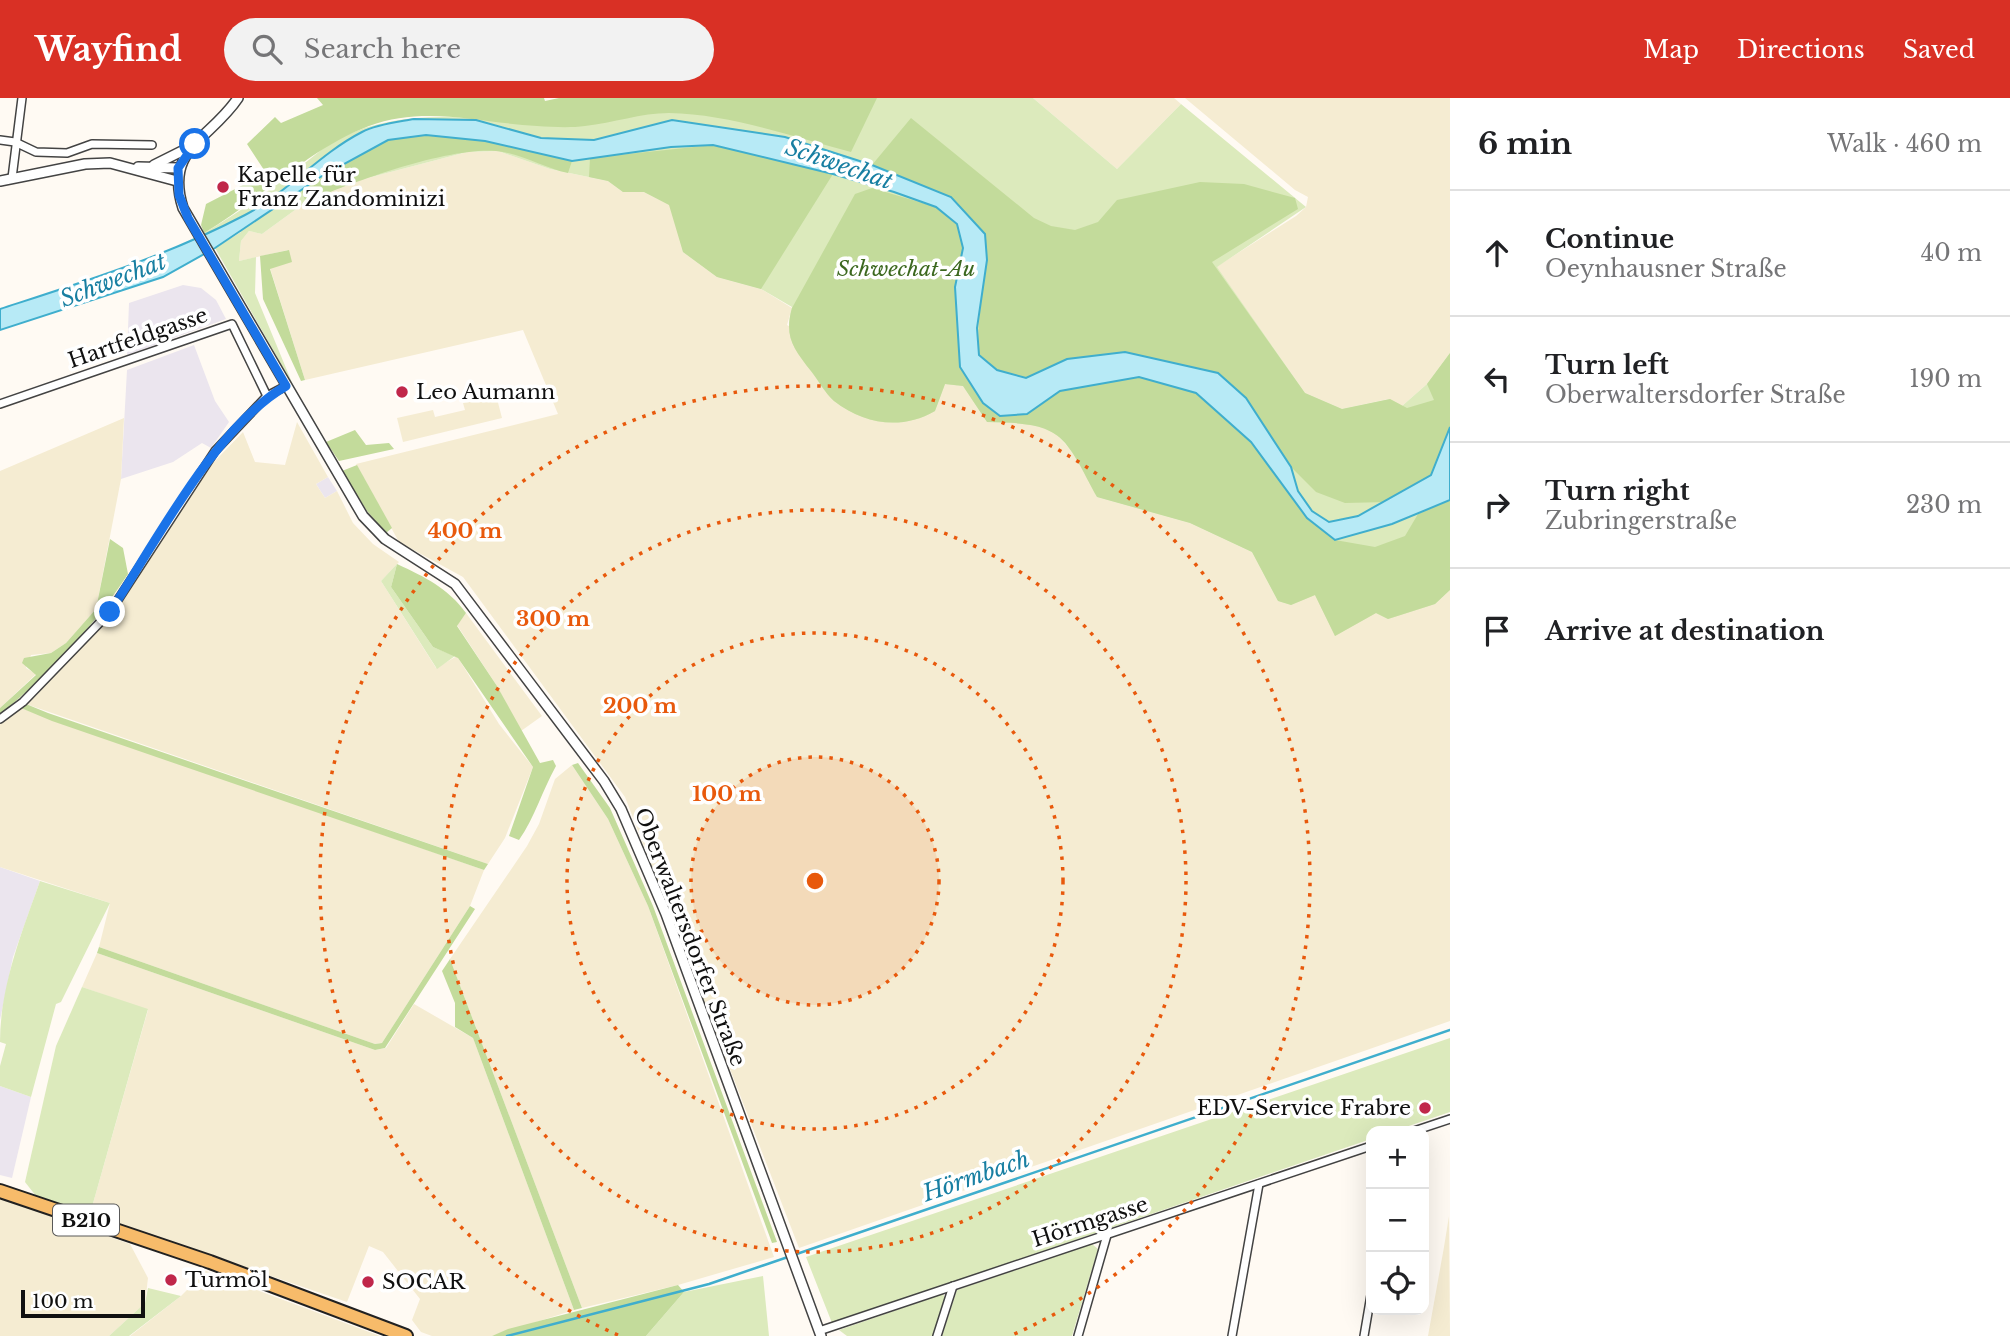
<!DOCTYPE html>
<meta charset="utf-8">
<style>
:root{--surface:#fff;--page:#f2f2f2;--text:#202124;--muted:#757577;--line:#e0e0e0;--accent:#d93025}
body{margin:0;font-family:"Libre Baskerville",serif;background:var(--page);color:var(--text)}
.controls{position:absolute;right:21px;bottom:21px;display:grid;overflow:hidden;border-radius:14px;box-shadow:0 7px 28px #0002}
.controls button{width:63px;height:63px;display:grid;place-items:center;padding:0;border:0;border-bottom:2px solid var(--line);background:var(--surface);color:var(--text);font:35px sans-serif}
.scale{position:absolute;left:21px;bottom:18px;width:124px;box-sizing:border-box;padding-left:7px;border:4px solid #101010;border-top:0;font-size:19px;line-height:24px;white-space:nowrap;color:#101010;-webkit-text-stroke:5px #fff;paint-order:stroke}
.stop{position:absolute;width:21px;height:21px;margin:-16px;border:5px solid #1a73e8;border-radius:50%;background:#fff}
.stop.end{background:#1a73e8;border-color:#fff;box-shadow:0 2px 7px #0008}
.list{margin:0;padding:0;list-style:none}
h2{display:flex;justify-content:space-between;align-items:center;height:91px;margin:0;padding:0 28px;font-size:30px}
h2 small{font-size:23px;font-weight:400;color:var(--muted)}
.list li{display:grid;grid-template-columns:46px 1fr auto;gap:21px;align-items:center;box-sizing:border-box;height:126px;padding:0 28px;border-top:2px solid var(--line)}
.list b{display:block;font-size:26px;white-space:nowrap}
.list p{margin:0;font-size:23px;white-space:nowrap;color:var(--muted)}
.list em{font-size:23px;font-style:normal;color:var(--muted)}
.icon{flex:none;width:38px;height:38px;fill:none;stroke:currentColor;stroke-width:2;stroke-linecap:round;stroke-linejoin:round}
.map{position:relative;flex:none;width:1450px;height:1238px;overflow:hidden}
header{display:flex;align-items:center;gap:42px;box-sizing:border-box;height:98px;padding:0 35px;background:var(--accent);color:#fff}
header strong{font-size:33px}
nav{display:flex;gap:38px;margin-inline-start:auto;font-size:24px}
.search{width:490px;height:63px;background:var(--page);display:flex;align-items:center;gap:18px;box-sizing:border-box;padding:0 24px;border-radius:38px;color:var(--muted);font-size:26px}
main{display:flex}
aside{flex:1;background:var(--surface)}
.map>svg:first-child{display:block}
.industrial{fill:#ebe5ee}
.farmland{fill:#f5ecd2}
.green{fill:#dceabc}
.forest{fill:#c3db9b}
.water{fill:#b7eaf6;stroke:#3faecd;stroke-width:2}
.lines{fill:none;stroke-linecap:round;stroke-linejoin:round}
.stream{stroke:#3faecd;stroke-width:2.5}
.minor-casing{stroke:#434343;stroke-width:10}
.tertiary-casing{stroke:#434343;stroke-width:12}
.primary-casing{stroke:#212121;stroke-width:16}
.minor{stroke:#fff;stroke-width:7}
.tertiary{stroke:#fff;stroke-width:9}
.primary{stroke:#f7bb6a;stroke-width:12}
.route{stroke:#1a73e8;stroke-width:9}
.ring{fill:none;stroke:#e8590c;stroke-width:3.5;stroke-dasharray:3.5 7}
.poi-dot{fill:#c0274a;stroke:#fff;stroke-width:2.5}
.labels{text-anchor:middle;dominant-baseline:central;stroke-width:7;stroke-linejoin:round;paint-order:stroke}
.shield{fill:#fff;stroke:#585858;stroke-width:2}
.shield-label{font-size:19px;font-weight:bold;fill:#101010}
.poi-label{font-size:21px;fill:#101010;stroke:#fff;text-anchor:start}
.park-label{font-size:21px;font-style:italic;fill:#3c681f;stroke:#fff}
.street-label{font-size:21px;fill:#101010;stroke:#fff}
.water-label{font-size:23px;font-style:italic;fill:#187fa2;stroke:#fff}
.centre{fill:#e8590c;stroke:#fff;stroke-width:3.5}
.ring-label{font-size:21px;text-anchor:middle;font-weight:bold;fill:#e8590c;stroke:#fff;stroke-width:7;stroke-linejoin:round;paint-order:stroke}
</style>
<header>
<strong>Wayfind</strong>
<div class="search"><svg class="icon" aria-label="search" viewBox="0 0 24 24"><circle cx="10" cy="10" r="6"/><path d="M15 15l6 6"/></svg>Search here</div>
<nav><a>Map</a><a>Directions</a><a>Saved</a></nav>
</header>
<main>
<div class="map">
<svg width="1450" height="1238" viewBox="0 0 1450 1238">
<rect width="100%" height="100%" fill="#fffaf3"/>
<g class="industrial">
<polygon points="183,187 201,190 216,202 226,221 127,257 129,205"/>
<polygon points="194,247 215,303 229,324 211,350 202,345 173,364 121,381 127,272"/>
<polygon points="328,379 337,393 325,400 316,386"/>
<polygon points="0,769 40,783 13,859 0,922"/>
<polygon points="0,988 31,999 12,1080 0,1077"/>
</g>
<g class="farmland">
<polygon points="1033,0 1174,0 1181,6 1117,71"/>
<polygon points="1185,0 1450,0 1450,255 1427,286 1402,308 1389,301 1342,311 1305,295 1216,169 1296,118 1306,109 1308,99 1295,92"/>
<polygon points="498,53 550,71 608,83 623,94 644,94 670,107 683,154 717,179 761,191 792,210 787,227 935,313 944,285 963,288 987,324 1031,325 1055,335 1073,354 1097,399 1190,425 1252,454 1278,503 1291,507 1315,496 1376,515 1435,506 1450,492 1450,923 799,1150 625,699 463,479 399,444 356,366 558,316 523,232 305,282 270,170 288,152 239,163 241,143 249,133 262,136 306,104 356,83 467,54"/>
<polygon points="496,297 502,320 403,344 397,320 433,312 435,319 465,312 463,305"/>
<polygon points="124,320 121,381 96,511 66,545 51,555 31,557 26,570 36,576 0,610 0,373"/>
<polygon points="297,324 328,379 316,386 325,400 337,393 353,425 373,446 399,464 381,483 436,570 457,558 499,626 533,669 505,740 488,766 26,606 111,517 213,365 243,334 255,364 285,367"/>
<polygon points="466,515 542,618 521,633 497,588 457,527"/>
<polygon points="21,610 484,772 470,808 382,945 375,946 99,849 110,805 0,769 0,626"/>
<polygon points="572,667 608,721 648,808 774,1159 678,1187 582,1210 450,861 527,748 539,726 555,681"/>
<polygon points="97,855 375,952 386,950 414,906 473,940 574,1212 492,1238 432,1238 421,1234 412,1222 420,1201 383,1154 369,1148 347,1204 90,1116 148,912 82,889"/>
<polygon points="0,1100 130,1146 148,1180 145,1205 109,1238 0,1238"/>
<polygon points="1449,1118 1450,1238 1428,1238 1444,1149"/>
<polygon points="206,1173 380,1238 130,1238 181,1198"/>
</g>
<g class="green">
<path d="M582,0H1033L1117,71L1181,6L1306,109L1217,169L1305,295L1342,311L1390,301L1402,308L1427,286L1450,255V492L1435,506L1388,521L1376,515L1335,538L1315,497L1291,507L1278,503L1252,454L1190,425L1097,399C1063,335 1063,325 987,324L963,288L945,286L935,313C902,332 865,327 834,303C825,295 818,282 811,273C793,250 784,238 792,209L761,191L717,179L683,154L670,107L644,94H623L608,83L550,71L498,53L467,54L356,83L306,104L262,136L249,133L241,143L239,163L256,159L255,195L293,287L215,150L241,134L204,135C237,116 267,94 297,71C311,61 325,47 340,40C419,2 500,27 582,28Z"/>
<polygon points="397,466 391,489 433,549 455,558 437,571 381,483"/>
<path d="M40,783L110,805L61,904L56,906L31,999L0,988V968L6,946L0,944C0,888 22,834 40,783Z"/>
<polygon points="82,889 148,911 90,1116 36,1098 25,1084 56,948"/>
<polygon points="1450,940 1450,1014 1394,1033 1371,1033 1371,1041 832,1225 806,1159"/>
<polygon points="1092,1146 1098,1151 1072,1238 942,1238 957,1192"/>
<polygon points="763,1178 769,1238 646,1238 684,1194"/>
<polygon points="148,1190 181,1198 129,1238 109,1238 145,1205"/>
<polygon points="943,1196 946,1202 934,1238 847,1238 839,1232"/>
</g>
<g class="forest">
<path d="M317,0H544L545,3L559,0H877L851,54C792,39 730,16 669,15C641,15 613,25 585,28C570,30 553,29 537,28C481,25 425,7 369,28C308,51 260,102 204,135L201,127L206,106L266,75L247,46L275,19L281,25L323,7Z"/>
<path d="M911,20L1034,120L1051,128L1075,132L1098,124L1117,102L1200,84L1244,86L1295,100L1298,111L1212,164L1305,295L1342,311L1390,301L1407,310L1434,302L1427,286L1450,255V329L1431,377L1387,404L1345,405L1316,394L1291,369L1246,300L1218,275L1125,254L1067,261L1026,280L997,272L979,258C975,216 989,177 985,136L872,67Z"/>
<path d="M426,37L485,43L572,63L568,75C544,70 520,55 496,53C447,49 352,84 306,104L301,92L387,42Z"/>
<polygon points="713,47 833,76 761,191 717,179 683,154 669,107 644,94 623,94 608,83 589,79 590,60"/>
<path d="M872,90L936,109L957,126L963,150L955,190L960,269L1027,316L1060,293L1139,279L1165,284L1195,295L1251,344L1307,420L1335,442L1375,449L1405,438L1418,416L1450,402V492L1435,506L1388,521L1376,515L1335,538L1315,497L1291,507L1278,503L1252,454L1190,425L1097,399C1063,335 1063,325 987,324L963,288L945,286L935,313C902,332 865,327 834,303C825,295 818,282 811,273C793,250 784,238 792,210L855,96Z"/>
<polygon points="289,152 292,164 270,171 305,282 301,283 263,201 260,158"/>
<polygon points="355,332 366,347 389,345 394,351 339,363 326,344"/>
<polygon points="357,367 392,430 386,435 367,413 342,373"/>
<path d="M110,441L123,450L128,476C93,530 49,575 0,617V610L36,577L22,565L24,560L51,555L66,545L96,511Z"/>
<path d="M397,466C425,479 448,490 466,515L457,528L497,588L540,665L553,662L556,668C542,693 535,719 519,742L509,738L533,669L458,560L433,549L391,489Z"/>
<polygon points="26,606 48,615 488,766 484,772 52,623 21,610"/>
<polygon points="578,665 610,710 653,808 777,1144 772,1145 648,808 608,721 572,667"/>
<polygon points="470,808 475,811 385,950 375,952 97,855 99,849 375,946 382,945"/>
<polygon points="450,861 582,1210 574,1212 473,940 455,929 455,905 442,873"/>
<polygon points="678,1187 684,1194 646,1238 492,1238 508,1231"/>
</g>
<path class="water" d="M414,21L476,22L541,40L594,42L672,22L785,39L872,67L951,99L985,136L987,162L977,230L979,257L997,272L1026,280L1067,261L1125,254L1218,275L1246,300L1291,369L1298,393L1312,413L1329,424L1358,418L1431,377L1450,329V402L1392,426L1335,442L1307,420L1251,344L1196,295L1139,279L1060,293L1027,316L1000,318L983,305L960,269L955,189L963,150L957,126L936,109L894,94L833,76L713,47L671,49L572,63L485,43L426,37L388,42L322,78L215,150L163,179L0,232V211C83,184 167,158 245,117C287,95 319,56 362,34C377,26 398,24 414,21Z"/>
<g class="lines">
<polyline class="stream" points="507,1238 709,1186 1450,932"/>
<defs>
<g id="minor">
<polyline points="0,42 15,44 36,54 67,55 92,46 152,47"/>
<polyline points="12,80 22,0"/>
<polyline points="0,306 232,226 267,298 286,288"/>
<polyline points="0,621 23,604 110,514 215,353 267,298"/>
<polyline points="1414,1033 1450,1021"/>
<polyline points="819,1233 1371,1048"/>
<polyline points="937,1238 953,1188"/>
<polyline points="1078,1238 1107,1137"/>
<polyline points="1232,1238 1259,1086"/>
<polyline points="1364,1238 1371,1197"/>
</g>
<g id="tertiary">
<path d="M238,0C210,42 164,50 183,110L363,418L385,441L455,486L604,683L621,711L666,816L821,1238"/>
<polyline points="154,67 188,50"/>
<polyline points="138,69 178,70"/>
<polyline points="0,83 85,66 110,65 177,83"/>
</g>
<polyline id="primary" points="0,1093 210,1164 406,1238"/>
</defs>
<use href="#minor" class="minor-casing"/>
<use href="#tertiary" class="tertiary-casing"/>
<use href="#primary" class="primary-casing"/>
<use href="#minor" class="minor"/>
<use href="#tertiary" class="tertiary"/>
<use href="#primary" class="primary"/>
</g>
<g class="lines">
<path class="route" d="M110,514C156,444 215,329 286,288L188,120L179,97L178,70L195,46"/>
</g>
<circle cx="815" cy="783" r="124" fill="#e8590c" fill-opacity=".12"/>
<g class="ring">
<circle cx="815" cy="783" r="124"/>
<circle cx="815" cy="783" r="248"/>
<circle cx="815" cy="783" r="371"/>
<path d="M618 1237A495 495 0 1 1 1012 1237"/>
</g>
<g class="poi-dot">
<circle cx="223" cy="89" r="7"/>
<circle cx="402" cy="294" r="7"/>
<circle cx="1425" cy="1010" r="7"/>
<circle cx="171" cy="1182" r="7"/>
<circle cx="368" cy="1184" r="7"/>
</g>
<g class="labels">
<rect class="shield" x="53" y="1106.5" width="66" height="31" rx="5"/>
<g class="shield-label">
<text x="86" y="1122">B210</text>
</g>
<g class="poi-label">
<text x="237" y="77">Kapelle für<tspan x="237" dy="24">Franz Zandominizi</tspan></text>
<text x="416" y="294">Leo Aumann</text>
<text x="1411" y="1010" text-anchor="end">EDV-Service Frabre</text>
<text x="185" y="1182">Turmöl</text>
<text x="382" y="1184">SOCAR</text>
</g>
<g class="park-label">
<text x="906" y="171">Schwechat-Au</text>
</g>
<g class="street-label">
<text transform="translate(138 240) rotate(-19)">Hartfeldgasse</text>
<text transform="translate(690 839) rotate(69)">Oberwaltersdorfer Straße</text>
<text transform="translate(1090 1124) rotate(-18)">Hörmgasse</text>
</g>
<g class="water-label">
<text transform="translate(839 66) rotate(19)">Schwechat</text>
<text transform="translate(113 182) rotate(-21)">Schwechat</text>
<text transform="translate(976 1078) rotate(-19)">Hörmbach</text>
</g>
</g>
<circle cx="815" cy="783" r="10" class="centre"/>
<g class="ring-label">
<text x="465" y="440">400 m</text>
<text x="553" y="528">300 m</text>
<text x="640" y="615">200 m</text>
<text x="727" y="703">100 m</text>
</g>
</svg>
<div class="controls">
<button>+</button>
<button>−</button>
<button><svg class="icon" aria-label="locate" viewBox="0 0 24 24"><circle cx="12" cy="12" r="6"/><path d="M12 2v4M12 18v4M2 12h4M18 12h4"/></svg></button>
</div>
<div class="scale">100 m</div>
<div class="stop" style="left:195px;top:46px"></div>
<div class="stop end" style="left:110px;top:514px"></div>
</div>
<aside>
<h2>6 min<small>Walk · 460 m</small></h2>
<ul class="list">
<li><svg class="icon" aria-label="ahead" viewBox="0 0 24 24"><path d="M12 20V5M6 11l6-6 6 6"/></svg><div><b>Continue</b><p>Oeynhausner Straße</p></div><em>40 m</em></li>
<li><svg class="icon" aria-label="left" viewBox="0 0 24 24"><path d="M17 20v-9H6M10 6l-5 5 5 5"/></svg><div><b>Turn left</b><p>Oberwaltersdorfer Straße</p></div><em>190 m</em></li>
<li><svg class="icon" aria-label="right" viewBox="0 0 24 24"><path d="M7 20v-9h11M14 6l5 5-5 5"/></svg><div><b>Turn right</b><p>Zubringerstraße</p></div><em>230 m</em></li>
<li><svg class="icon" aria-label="arrive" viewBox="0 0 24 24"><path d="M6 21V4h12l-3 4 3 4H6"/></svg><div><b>Arrive at destination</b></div></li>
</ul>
</aside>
</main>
